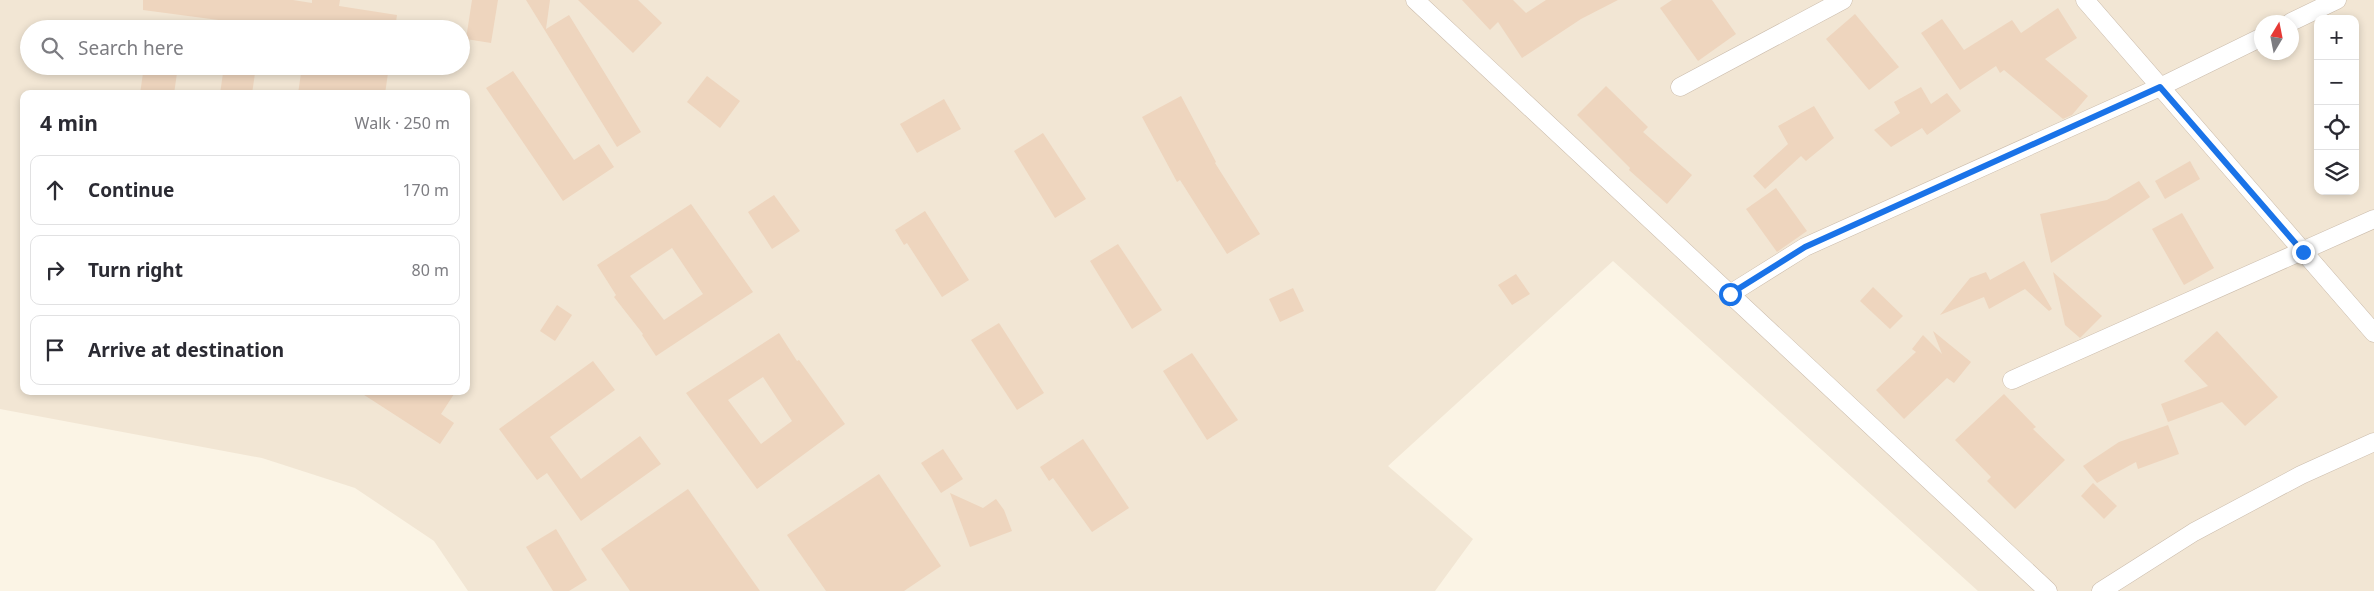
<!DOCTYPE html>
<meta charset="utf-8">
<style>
:root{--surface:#fff;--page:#f2f2f3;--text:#2b2b33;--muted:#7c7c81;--line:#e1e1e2}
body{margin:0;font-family:"Noto Sans",sans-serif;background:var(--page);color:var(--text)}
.controls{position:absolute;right:15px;top:15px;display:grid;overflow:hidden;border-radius:10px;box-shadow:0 2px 8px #0003}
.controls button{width:45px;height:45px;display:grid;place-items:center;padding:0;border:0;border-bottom:1px solid var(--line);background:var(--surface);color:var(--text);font:25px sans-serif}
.compass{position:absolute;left:2254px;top:15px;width:45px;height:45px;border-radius:50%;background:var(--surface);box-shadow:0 2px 8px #0003;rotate:10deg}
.stop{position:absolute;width:15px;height:15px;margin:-11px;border:4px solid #1a73e8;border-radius:50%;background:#fff}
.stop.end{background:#1a73e8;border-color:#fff;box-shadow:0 1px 5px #0008}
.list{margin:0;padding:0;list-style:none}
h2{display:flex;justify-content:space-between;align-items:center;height:65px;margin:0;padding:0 20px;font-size:21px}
h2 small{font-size:16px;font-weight:400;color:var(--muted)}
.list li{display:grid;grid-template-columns:32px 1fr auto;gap:15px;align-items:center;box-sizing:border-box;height:70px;margin:0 10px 10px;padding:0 10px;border:1px solid var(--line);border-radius:10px}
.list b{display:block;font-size:19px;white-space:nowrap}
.list em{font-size:16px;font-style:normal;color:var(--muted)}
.icon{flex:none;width:28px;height:28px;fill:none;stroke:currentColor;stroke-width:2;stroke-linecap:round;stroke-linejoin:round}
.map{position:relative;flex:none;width:2374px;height:591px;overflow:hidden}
.search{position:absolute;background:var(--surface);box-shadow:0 2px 8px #0003;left:20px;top:20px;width:450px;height:55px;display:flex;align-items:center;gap:12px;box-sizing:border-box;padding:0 18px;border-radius:28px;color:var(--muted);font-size:19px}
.panel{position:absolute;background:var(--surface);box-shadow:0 2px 8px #0003;left:20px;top:90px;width:450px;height:305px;border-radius:10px}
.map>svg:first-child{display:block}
.residential{fill:#f2e6d4;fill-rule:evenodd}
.building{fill:#eed5be;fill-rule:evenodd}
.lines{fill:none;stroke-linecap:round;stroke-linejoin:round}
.minor-casing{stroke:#cbbcac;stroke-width:19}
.minor{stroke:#fff;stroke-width:18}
.route{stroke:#1a73e8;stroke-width:6}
</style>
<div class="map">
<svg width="2374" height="591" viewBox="0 0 2374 591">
<rect width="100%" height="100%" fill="#fbf4e5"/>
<path class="residential" d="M0,0H2374V591H1978L1613,261L1388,466L1473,539L1435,591H468L434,541L355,488L262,458L0,409ZM2318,19H2355V191H2318ZM2262,22H2292V52H2262ZM29,29H461V66H29ZM24,94H466V391H24Z"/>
<g class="building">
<polygon points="143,0 293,0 312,3 312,0 340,0 339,6 397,15 395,29 286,29 143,10"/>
<polygon points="472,0 498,0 491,43 466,39"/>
<polygon points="526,0 550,0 546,29 569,15 641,132 617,147"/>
<polygon points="578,0 638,0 662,23 633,53"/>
<polygon points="1462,0 1513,0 1526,13 1546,0 1618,0 1581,19 1522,58 1498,22 1490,30"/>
<polygon points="1672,0 1712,0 1736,34 1698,61 1660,8"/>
<polygon points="2058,8 2077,38 2045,59 2088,96 2072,115 2063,119 2004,70 2000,73 1996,66 1960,90 1921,33 1942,19 1964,50 2012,20 2021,33"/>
<polygon points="1855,14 1899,67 1869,90 1826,39"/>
<polygon points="144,66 178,66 174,94 140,94"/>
<polygon points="224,66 256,66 252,94 220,94"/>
<polygon points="302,66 389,66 385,94 298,94"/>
<polygon points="513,71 574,160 599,144 614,167 563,201 486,88"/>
<polygon points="707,76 740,101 720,128 687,102"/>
<polygon points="1606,86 1648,127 1643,132 1692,175 1667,204 1629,170 1630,168 1577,115"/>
<polygon points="1921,87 1931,104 1947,93 1961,111 1927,135 1922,128 1891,147 1874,130 1900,113 1894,102"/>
<polygon points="1181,96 1216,162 1215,163 1260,234 1227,254 1180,180 1177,182 1142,117"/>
<polygon points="944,99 961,129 917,153 900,124"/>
<polygon points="1814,106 1834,138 1806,161 1801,156 1765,189 1753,176 1788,144 1778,126"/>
<polygon points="1043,133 1086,199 1055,218 1014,151"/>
<polygon points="2190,161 2200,179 2165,199 2155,181"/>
<polygon points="2139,181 2150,197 2051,263 2040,214 2107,200"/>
<polygon points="1776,188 1807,231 1777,252 1746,209"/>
<polygon points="774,195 800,231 772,249 748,212"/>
<path d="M691,204L753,292L656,356L642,335L643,334L614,297L616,295L597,265ZM672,248L703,294L664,320L630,276Z"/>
<polygon points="925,211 969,280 942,297 907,243 904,245 895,230"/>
<polygon points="2182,213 2214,268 2184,285 2152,229"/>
<polygon points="1118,244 1162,310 1132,329 1090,261"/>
<polygon points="2024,261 2052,309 2049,311 2025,289 1989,309 1984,297 1940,315 1970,278 1986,272 1990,280"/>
<polygon points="2053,272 2102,316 2080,338 2065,325"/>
<polygon points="1516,274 1530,294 1512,305 1498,285"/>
<polygon points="1873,287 1903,316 1890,329 1860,301"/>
<polygon points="1293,288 1304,311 1280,322 1269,299"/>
<polygon points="557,305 572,315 555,341 540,331"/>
<polygon points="999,323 1044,393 1017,410 971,340"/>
<polygon points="1933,331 1971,362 1954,383 1947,378 1904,419 1876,390 1916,352 1912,349 1923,335 1942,354"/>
<polygon points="2217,331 2278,397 2245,426 2222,402 2168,422 2161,404 2208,386 2184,361"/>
<path d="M779,333L797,361L799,360L845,424L757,489L686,393ZM763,377L792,421L761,444L728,400Z"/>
<polygon points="1192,353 1238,420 1207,440 1163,371"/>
<polygon points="593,361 615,390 550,437 581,479 640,436 661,464 581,521 547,473 537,480 499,429"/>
<polygon points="358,391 456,391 441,414 454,423 440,444"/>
<polygon points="2004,394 2036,427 2033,429 2065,460 2015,509 1987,481 1991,477 1955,440"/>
<polygon points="2168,425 2179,454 2138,469 2136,462 2097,483 2083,466 2119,442"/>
<polygon points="1083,439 1129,508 1092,532 1053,478 1049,481 1040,467"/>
<polygon points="943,449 963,479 941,493 921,463"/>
<polygon points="879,474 941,566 904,591 826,591 787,535"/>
<polygon points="2093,483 2117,506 2104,519 2081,496"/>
<polygon points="688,489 760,591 630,591 601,549"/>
<polygon points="950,493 983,508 996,499 1004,510 1012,531 970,547"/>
<polygon points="556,529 587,580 569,591 553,591 526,547"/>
</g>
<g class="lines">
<defs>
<g id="minor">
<polyline points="1415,0 2048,591"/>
<polyline points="2085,0 2374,333"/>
<polyline points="2291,22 2337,0"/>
<polyline points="1680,87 1843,0"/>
<polyline points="1730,294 1805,247 2160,87 2262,37"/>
<polyline points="2012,380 2374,219"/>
<polyline points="2101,591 2194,532 2301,475 2374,442"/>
</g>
</defs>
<use href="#minor" class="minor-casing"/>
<use href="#minor" class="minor"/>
</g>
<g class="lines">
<polyline class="route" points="1730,294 1805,247 2160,87 2303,252"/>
</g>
</svg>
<div class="controls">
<button>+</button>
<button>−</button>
<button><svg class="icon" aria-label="locate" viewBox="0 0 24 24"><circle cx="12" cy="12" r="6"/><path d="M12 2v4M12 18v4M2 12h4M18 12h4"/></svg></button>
<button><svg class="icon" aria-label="layers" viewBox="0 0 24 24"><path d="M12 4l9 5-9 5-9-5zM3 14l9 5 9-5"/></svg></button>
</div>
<svg class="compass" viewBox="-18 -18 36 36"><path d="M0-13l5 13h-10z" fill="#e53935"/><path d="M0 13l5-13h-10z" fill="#7c7c81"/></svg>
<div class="stop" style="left:1730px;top:294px"></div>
<div class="stop end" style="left:2303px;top:252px"></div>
<div class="search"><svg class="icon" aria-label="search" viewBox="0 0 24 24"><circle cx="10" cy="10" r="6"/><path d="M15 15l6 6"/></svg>Search here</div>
<section class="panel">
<h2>4 min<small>Walk · 250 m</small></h2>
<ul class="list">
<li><svg class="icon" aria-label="ahead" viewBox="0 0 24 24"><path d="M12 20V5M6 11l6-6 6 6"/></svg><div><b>Continue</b></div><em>170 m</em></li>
<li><svg class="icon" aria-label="right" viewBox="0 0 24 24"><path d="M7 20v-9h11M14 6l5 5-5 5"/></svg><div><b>Turn right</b></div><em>80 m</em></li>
<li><svg class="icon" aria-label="arrive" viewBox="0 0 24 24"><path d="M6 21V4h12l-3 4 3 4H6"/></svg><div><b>Arrive at destination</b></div></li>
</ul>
</section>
</div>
